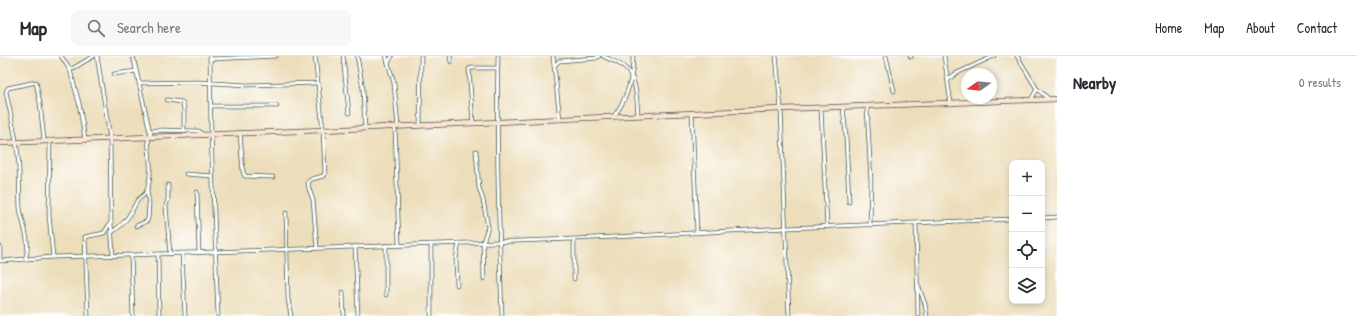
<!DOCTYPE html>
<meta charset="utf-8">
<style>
:root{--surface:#fff;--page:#f7f7f7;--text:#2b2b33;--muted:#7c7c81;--line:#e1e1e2}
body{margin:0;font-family:"Patrick Hand",sans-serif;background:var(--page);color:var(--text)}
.controls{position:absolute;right:12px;bottom:12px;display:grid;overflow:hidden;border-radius:8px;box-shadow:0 2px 6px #0003}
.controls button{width:36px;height:36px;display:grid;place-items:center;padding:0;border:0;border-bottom:1px solid var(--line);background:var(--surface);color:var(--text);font:20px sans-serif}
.compass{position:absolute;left:961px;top:12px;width:36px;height:36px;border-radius:50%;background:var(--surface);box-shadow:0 2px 6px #0003;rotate:255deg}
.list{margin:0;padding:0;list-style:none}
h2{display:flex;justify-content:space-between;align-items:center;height:52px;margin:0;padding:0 16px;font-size:17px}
h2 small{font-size:13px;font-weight:400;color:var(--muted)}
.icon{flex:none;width:22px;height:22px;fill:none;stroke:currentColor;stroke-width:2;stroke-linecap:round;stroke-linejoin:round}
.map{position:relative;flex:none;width:1057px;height:260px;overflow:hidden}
header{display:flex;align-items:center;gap:24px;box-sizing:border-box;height:56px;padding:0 20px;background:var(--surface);border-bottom:1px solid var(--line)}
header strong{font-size:19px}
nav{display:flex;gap:22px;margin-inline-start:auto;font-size:14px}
.search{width:280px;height:36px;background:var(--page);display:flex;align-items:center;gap:10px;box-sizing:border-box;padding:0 14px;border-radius:8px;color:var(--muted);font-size:15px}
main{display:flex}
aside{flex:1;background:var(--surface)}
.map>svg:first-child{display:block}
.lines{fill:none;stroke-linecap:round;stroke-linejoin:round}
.street-casing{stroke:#3e5548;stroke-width:4.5}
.secondary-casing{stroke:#3e5548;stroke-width:6}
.street{stroke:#fff;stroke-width:3}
.secondary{stroke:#fde4d1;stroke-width:4.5}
</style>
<header>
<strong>Map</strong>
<div class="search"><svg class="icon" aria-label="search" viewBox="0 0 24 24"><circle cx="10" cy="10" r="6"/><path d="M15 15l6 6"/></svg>Search here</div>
<nav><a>Home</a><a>Map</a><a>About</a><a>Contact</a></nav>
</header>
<main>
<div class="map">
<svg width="1057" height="260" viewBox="0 0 1057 260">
<rect width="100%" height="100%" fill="#fff"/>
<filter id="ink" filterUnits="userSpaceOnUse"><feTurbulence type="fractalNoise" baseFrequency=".025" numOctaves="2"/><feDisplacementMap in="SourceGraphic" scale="8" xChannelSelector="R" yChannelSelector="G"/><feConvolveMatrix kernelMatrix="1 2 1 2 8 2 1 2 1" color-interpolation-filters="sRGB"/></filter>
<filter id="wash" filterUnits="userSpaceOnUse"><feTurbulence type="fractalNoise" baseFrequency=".012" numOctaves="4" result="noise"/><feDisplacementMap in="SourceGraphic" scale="16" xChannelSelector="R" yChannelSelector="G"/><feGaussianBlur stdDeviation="0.9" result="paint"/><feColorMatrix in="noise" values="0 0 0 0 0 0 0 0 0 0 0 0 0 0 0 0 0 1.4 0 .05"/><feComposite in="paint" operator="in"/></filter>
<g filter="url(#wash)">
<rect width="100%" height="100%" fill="#eddebb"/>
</g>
<g filter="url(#ink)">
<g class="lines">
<defs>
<g id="street">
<polyline points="61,0 70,14 79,47 85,83"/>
<polyline points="133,0 151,81"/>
<polyline points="210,0 211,78 218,260"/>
<polyline points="315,0 323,74 325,117 323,120 312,123 308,126 309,133 313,144 317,192"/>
<polyline points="343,0 349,57"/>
<polyline points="357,0 363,33 365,73"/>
<polyline points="386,0 394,27 398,71"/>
<polyline points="450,0 451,6"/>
<path d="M498,0C496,87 499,173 502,260"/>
<polyline points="553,0 560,64"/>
<path d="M603,0C610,4 619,6 625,12C637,22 637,45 638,60"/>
<polyline points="776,0 781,53 789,260"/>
<polyline points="886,0 894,35"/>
<polyline points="910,0 911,1"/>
<polyline points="944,0 951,48"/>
<polyline points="1017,0 1037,33 1049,43"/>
<polyline points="210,3 276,0"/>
<polyline points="388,7 392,0"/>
<polyline points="554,10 559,5 596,2 599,0"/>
<polyline points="70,14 94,0"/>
<polyline points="114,18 136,15"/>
<polyline points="948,24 955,18 994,0"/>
<polyline points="139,27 197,26 247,29 318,27"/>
<polyline points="167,44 182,46 184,53 184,74"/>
<polyline points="1031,44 1037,33"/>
<polyline points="211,50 277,50"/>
<polyline points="867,51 871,125 870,169"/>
<polyline points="843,52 846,80 849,146"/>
<polyline points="821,53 827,171"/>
<polyline points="692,58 697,177"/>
<path d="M614,60C627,43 633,21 633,0"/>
<polyline points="473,67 469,13 471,12 497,12"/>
<polyline points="420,70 421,0"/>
<polyline points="395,71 399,189"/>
<polyline points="151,75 162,74 199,75 203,79"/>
<polyline points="240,77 243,116 245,120 273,121"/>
<polyline points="50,84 49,159 53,201"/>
<polyline points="476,95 479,132 483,144 488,171 483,186 484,223"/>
<polyline points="186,118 212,120"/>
<polyline points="168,129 168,143 166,150 170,198"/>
<polyline points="197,136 199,197"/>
<polyline points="286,157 288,243 291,260"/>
<polyline points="1042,162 1057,161"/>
<polyline points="111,166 113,200"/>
<polyline points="916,168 918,260"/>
<polyline points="136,170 147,165 148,163 149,148 147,135"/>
<path d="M112,176C125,168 130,159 137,145C140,141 146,139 147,134C153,118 149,97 148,81"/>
<polyline points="386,189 386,239"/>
<polyline points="355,190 358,260"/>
<polyline points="0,191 0,205"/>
<polyline points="182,197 185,260"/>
<polyline points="158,198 159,260"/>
<polyline points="131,199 133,260"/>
<path d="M25,203C32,187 22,168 20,152C19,135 20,117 18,100C16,78 10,57 6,36L8,32L36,26L40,47L44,84"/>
<polyline points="0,205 53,201 131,199 574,183 787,172 1012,163"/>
<polyline points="574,223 574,183"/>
<polyline points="457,229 456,203 459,187"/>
<polyline points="918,229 925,248 927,260"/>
<polyline points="343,236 344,260"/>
<polyline points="88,260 85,181 104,177 111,166 110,82 97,0"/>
<polyline points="431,260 431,188"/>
</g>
<polyline id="secondary" points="0,87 323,74 781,53 1057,43"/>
</defs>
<use href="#street" class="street-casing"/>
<use href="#secondary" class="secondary-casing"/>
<use href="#street" class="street"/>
<use href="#secondary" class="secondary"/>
</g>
</g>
</svg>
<div class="controls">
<button>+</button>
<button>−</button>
<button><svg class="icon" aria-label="locate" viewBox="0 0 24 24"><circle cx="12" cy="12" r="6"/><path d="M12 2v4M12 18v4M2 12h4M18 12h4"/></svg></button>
<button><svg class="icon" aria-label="layers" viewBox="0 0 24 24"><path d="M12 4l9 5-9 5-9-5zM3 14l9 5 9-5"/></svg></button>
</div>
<svg class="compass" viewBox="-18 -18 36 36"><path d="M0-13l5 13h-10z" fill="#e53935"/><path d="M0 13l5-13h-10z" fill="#7c7c81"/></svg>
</div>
<aside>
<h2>Nearby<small>0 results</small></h2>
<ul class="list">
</ul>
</aside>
</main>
